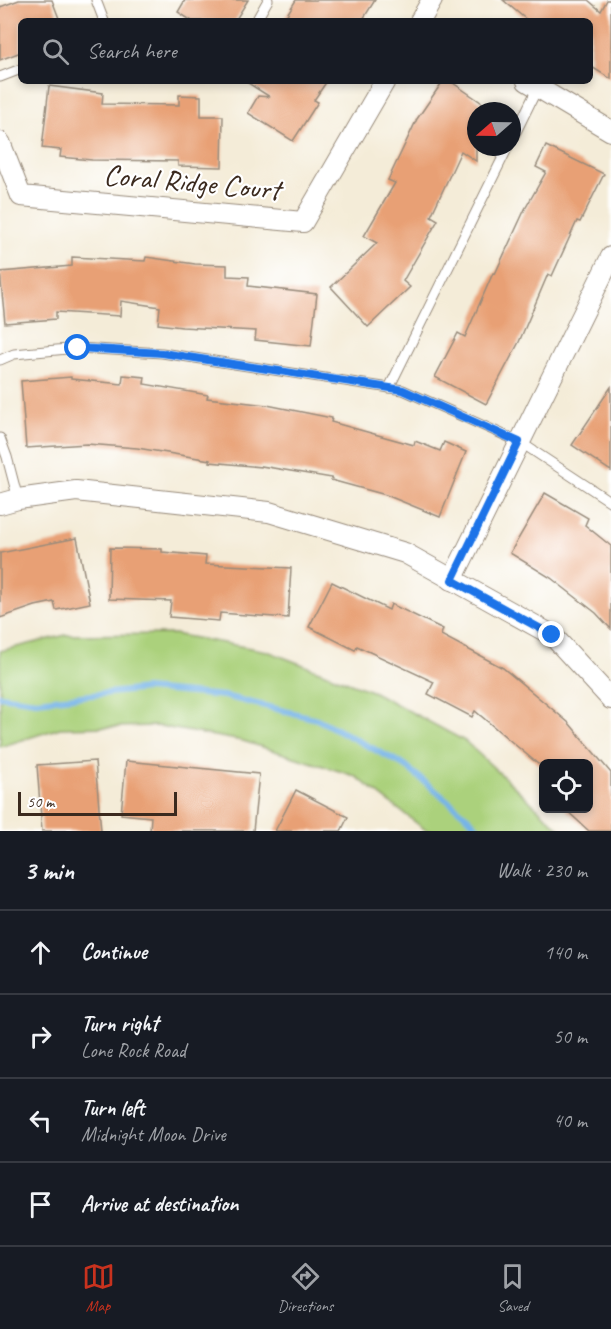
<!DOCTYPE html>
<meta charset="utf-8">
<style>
:root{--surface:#171b24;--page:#20242c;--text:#f1f3f6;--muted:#9ea1a6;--line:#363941;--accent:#c8321e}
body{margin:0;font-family:Caveat,sans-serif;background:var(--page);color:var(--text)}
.controls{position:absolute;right:18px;bottom:18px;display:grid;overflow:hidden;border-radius:9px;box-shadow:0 3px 9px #0003}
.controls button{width:54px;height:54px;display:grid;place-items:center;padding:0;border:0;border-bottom:2px solid var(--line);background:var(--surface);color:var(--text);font:30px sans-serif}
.compass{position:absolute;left:467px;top:102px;width:54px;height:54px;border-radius:50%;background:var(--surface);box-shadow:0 3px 9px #0003;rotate:250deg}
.scale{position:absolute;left:18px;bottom:15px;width:159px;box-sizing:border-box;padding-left:6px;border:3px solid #3b2a1e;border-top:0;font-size:16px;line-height:21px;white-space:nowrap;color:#3b2a1e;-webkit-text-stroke:4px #fff;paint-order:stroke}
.stop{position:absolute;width:18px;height:18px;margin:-14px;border:4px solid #1a73e8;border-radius:50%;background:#fff}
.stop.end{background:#1a73e8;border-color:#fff;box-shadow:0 2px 6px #0008}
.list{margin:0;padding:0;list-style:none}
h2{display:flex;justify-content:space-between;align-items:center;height:78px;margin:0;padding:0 24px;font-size:26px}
h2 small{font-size:20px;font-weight:400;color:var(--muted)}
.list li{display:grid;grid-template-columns:39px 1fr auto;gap:18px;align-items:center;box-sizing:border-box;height:84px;padding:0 24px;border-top:2px solid var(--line)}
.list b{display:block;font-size:22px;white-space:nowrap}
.list p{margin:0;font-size:20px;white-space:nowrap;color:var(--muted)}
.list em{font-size:20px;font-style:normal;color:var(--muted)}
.icon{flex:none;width:33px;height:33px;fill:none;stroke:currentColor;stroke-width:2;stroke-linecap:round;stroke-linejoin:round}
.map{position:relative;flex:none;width:611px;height:831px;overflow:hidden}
.search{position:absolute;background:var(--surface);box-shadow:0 3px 9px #0003;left:18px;right:18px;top:18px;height:66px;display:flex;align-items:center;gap:15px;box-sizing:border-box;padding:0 21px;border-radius:9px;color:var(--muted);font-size:22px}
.sheet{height:414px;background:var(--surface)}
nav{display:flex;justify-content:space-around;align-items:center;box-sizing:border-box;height:84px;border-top:2px solid var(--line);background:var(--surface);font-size:16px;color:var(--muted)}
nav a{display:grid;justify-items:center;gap:3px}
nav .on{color:var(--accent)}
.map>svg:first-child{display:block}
.green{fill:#abd17b;stroke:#737e4c;stroke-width:1.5}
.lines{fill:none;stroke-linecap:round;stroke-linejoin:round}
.stream{stroke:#76b4e8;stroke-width:6}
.building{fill:#e8a074}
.service-casing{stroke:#988b7b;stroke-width:11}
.minor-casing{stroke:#988b7b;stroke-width:22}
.service{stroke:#fff;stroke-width:9}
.minor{stroke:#fff;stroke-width:20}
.route{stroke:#1a73e8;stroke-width:8}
.labels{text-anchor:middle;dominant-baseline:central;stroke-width:4.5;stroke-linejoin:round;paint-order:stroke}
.street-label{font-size:30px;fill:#3b2a1e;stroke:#fff}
</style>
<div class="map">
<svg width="611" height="831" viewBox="0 0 611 831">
<rect width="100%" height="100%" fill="#fff"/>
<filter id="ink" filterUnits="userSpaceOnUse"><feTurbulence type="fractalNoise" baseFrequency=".0167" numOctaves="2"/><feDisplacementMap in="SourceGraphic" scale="12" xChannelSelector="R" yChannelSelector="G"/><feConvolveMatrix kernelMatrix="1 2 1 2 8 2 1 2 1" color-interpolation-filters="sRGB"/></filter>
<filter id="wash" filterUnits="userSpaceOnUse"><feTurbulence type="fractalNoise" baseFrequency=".008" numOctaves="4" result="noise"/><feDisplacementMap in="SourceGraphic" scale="24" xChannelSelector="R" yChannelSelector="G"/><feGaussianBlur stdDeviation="1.35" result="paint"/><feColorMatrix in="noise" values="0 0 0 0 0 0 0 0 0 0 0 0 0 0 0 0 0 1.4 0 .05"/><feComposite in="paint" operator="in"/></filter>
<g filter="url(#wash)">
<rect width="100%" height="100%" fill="#f4ecd8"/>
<polygon class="green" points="174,634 267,651 374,692 465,741 562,831 427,831 355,776 243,741 158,726 60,728 0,747 0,651 66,635"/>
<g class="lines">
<polyline class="stream" points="0,696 36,701 146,689 224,696 317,719 404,765 469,818 481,831"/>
</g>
<g id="blocks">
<g class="building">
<polygon points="19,0 52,0 60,21 21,21 21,52 0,60 0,7"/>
<polygon points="185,0 248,0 235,21 192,21 178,12"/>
<polygon points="296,0 375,0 362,21 283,21"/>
<polygon points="503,0 588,0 601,11 607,0 611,0 611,79 590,66 590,21 528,21"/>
<polygon points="245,81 327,81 314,100 318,102 293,141 248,113 258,96 270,97"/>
<polygon points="443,81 450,81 494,111 476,111 476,161 461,151 431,216 438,220 403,281 410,287 368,327 331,287 377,243 364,236 395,183 388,180 417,119"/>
<polygon points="49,86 103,93 102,104 179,105 179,95 201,96 201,116 223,116 222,167 178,166 178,161 92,160 60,157 61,150 42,148"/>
<polygon points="546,146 604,174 580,222 577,221 552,276 548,274 519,342 486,404 435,377 458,333 465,337 493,273 495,274 525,209 546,172 536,167"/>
<polygon points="72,257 145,261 146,257 195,264 227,265 227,276 249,277 248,286 317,294 311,346 255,340 256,331 182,327 158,324 160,307 121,301 120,316 56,312 56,319 5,323 0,272 72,266"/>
<polygon points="123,375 145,377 144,384 208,395 207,398 267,405 332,418 331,422 414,445 415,441 440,451 444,442 466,452 440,517 386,495 331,480 332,478 261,466 261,467 210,462 210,460 137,448 87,444 26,448 21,381 71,377 71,379 122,384"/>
<polygon points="611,387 611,471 572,445"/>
<polygon points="545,493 588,518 585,525 611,546 611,629 596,613 551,578 510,553"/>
<polygon points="77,538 90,603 56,610 54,602 35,606 0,618 0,553"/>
<polygon points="110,548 162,549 162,552 206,556 205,564 291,568 288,618 220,613 219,621 169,617 171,601 109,599"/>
<polygon points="332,582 389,610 391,604 443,629 441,635 503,668 569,723 611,773 611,831 589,831 564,808 588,808 588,764 538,764 475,711 472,717 428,694 434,682 357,646 355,650 309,627"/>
<polygon points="95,761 101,831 42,831 37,765"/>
<polygon points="126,761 259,774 253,831 150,831 151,817 121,814"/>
<polygon points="296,790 348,817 341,831 275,831"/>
</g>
</g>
</g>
<g filter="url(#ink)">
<use href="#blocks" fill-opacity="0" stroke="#988b7b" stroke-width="1.5"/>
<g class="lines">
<defs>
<g id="service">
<polyline points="96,0 104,21"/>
<polyline points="256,21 268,0"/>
<polyline points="0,77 21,69"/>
<polyline points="512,140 538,87"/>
<polyline points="0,360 14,354 78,348 162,353 403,390 520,442 611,502"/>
<polyline points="389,388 508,147"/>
<polyline points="0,438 7,457 18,499"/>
</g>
<g id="minor">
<polyline points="420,21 432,0"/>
<polyline points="527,81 611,131"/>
<polyline points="0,142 21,196 303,222 385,81"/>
<polyline points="0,504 18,499 76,491 269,512 405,553 552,635 611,699"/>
<polyline points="452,580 611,257"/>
</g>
</defs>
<use href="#service" class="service-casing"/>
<use href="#minor" class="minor-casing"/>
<use href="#service" class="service"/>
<use href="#minor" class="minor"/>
</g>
</g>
<g class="lines" filter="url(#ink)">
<polyline class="route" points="78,348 162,353 403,390 519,442 452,580 552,635"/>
</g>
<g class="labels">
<g class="street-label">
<text transform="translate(192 182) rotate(5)">Coral Ridge Court</text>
</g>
</g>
</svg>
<div class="controls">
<button><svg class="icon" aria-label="locate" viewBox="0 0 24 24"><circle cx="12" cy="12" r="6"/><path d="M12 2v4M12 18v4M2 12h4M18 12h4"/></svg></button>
</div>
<svg class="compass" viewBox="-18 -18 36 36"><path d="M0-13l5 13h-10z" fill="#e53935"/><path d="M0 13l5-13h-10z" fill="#9ea1a6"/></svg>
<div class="scale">50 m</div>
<div class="stop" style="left:78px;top:348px"></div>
<div class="stop end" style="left:552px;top:635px"></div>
<div class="search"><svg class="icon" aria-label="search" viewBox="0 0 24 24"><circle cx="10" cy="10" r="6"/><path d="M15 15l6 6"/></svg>Search here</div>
</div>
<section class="sheet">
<h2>3 min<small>Walk · 230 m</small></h2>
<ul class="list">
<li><svg class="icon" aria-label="ahead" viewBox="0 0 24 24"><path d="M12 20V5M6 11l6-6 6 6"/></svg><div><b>Continue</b></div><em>140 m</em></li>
<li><svg class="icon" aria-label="right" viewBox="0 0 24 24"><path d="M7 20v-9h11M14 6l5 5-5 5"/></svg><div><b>Turn right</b><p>Lone Rock Road</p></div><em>50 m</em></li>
<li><svg class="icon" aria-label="left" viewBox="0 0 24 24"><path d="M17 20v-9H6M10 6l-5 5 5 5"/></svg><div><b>Turn left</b><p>Midnight Moon Drive</p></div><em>40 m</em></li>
<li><svg class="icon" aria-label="arrive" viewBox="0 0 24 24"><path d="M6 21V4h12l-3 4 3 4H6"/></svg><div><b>Arrive at destination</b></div></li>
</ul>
</section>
<nav>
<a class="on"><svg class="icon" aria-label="map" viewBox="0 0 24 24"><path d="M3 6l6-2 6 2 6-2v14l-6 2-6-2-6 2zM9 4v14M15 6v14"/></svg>Map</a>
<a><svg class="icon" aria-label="directions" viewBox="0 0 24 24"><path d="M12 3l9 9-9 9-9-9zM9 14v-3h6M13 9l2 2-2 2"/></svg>Directions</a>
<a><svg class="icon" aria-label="saved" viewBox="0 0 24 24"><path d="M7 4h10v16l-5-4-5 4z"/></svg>Saved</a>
</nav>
